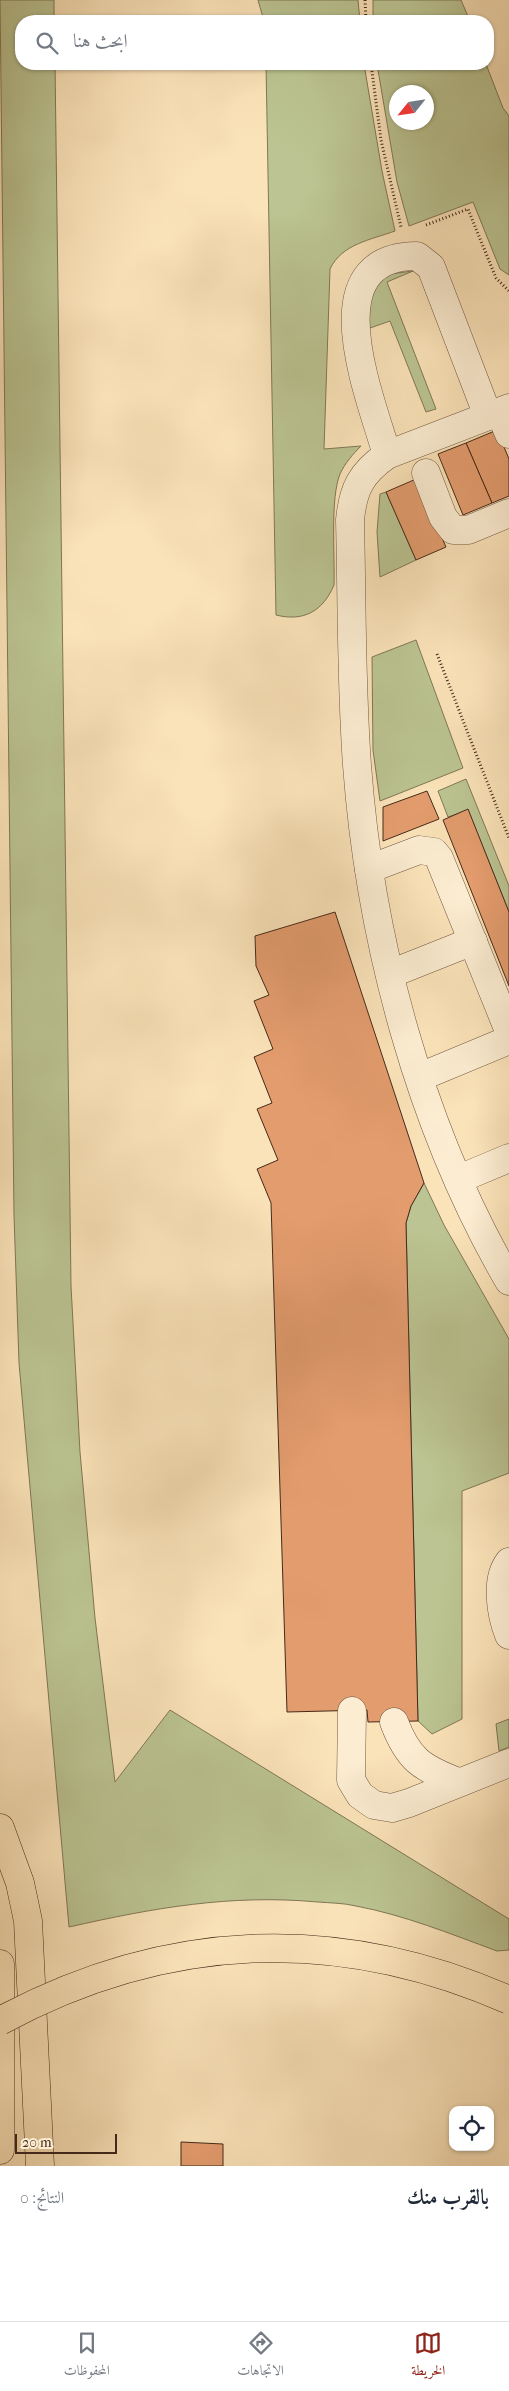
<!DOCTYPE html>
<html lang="ar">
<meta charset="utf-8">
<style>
:root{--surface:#fff;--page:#f2f2f3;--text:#1f2937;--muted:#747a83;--line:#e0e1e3;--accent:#8f2418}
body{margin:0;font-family:"IM FELL French Canon",Amiri,serif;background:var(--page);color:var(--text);direction:rtl}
.controls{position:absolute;right:15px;bottom:15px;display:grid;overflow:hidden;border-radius:10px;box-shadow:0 1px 4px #0004}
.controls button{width:45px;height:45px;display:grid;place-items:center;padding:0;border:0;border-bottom:1px solid var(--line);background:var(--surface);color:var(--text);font:25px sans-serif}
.compass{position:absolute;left:389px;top:85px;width:45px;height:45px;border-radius:50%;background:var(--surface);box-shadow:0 1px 4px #0004;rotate:240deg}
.scale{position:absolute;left:15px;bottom:12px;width:102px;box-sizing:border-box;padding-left:5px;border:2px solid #452a19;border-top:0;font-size:14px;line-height:18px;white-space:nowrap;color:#452a19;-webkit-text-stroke:4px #fcedd2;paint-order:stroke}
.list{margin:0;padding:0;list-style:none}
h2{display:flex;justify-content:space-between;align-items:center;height:65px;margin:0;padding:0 20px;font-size:21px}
h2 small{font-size:16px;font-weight:400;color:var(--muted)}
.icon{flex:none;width:28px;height:28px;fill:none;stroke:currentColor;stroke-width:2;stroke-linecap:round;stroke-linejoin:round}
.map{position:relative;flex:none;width:509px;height:2166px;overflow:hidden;direction:ltr}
.search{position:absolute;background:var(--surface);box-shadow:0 1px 4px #0004;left:15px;right:15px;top:15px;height:55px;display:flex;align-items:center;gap:12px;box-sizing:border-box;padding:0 18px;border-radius:20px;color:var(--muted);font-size:19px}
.sheet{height:155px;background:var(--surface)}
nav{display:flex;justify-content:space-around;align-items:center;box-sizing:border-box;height:70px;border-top:1px solid var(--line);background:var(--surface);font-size:14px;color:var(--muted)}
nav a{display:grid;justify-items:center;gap:2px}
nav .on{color:var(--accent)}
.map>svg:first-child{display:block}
.green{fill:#bbc492;stroke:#807756;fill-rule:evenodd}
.building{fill:#e39c6e;stroke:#452a19}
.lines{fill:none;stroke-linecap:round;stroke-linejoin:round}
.minor-casing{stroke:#725841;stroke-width:29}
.highway-casing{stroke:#452a19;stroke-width:29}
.path{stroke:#452a19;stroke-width:3;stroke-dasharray:1 2.5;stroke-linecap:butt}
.minor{stroke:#fcedd2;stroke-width:28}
.highway{stroke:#fbe3b9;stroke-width:28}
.highway-bridge-casing{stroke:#452a19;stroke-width:29;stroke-linecap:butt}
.highway-bridge{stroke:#fbe3b9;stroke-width:28}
</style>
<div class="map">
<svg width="509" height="2166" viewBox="0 0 509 2166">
<rect width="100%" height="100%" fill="#fbe3b9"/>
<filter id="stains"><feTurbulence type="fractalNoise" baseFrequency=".004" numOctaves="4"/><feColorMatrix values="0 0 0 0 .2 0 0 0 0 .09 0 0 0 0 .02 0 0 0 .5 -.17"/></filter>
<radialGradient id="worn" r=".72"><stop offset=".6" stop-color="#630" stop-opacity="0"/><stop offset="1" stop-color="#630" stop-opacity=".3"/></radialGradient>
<g class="green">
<path d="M0,0H54V21H21V64H55L71,1286L80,1452L95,1618L115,1782L170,1710L509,1919V1950L497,1951C451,1934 404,1915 356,1906C344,1903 330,1903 318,1902C231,1894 153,1908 69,1927L19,1363L14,1215Z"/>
<polygon points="258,0 358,0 360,21 264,21"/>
<polygon points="373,0 461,0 470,21 373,21"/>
<path d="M266,64H364L382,171L395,231C370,240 342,244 330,269L324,449L361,446C353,454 345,463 340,474C330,499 335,556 334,585C323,611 304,622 276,615Z"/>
<path d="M377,64H486L503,108L509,116V275L500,269L496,259L473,202L409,226L397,182ZM396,92H426V122H396Z"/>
<polygon points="413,271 387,282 436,409 426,412 390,321 367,329 367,295 381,275"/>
<polygon points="386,492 416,560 380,577 377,532 380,494"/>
<polygon points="416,640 463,768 380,801 373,750 372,657"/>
<polygon points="466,779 509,886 509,912 468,810 448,817 438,791"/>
<polygon points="424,1183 444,1225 509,1339 509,1473 462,1491 462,1719 432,1734 418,1721 406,1223 411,1206"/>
<polygon points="509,1719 509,1747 499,1751 496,1724"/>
</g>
<g class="building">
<polygon points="497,430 509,459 509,496 492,503 466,443"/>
<polygon points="466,443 492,503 463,515 438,454"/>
<polygon points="416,479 446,547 416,560 386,492"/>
<polygon points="427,791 439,819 383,841 383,807"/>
<polygon points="468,809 509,912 509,986 443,820"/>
<polygon points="335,912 424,1183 411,1206 406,1223 418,1721 368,1722 367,1710 287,1712 271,1203 257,1169 278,1160 257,1109 272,1103 254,1057 273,1049 254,1001 269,995 256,966 255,936"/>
<polygon points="181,2142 223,2144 223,2166 181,2166"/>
</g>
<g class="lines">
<defs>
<g id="minor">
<path d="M509,408L387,455C361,473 353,489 350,520C352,601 351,684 357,765C370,941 420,1128 509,1281"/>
<polyline points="500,412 509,434"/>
<path d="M387,455C371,398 311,256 417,256L431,267L488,416"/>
<polyline points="426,473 443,517 453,530 468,530 509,513"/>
<polyline points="369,869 419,850 434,852 439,858 509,1031"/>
<polyline points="390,974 473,941"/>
<polyline points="420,1077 509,1040"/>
<polyline points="459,1179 509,1158"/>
<path d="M509,1562C495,1580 501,1615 509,1635"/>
<polyline points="352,1711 351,1780 360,1795 374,1805 392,1808 409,1803 509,1763"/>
<path d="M394,1722C408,1759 421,1768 458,1782"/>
</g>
<g id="highway">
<polyline points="0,1828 20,1883 28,1921 40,2166"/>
<polyline points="0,1964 0,2150"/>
</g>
</defs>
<use href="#minor" class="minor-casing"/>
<use href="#highway" class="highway-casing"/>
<g class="path">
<polyline points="365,0 366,21"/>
<polyline points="371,64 381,140 401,227"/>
<polyline points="426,225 468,209 496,278 509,291"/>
<polyline points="437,654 509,838"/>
</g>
<use href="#minor" class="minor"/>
<use href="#highway" class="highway"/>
<defs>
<path id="highway-bridge" d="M0,2021C165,1932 337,1924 509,2000"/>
</defs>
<use href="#highway-bridge" class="highway-bridge-casing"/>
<use href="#highway-bridge" class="highway-bridge"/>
</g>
<rect width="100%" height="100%" filter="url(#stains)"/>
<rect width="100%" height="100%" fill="url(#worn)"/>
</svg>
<div class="controls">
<button><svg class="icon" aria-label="locate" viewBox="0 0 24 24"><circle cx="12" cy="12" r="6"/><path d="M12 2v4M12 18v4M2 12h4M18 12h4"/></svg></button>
</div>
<svg class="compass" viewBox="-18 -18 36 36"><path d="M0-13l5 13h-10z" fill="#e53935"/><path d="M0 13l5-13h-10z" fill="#747a83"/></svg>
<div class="scale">20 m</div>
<div class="search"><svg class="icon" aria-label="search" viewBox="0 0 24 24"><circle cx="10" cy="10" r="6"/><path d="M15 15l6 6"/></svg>ابحث هنا</div>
</div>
<section class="sheet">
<h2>بالقرب منك<small>النتائج: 0</small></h2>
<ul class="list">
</ul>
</section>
<nav>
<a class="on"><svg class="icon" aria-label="map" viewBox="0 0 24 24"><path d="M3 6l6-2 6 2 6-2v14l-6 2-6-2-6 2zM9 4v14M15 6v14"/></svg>الخريطة</a>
<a><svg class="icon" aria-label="directions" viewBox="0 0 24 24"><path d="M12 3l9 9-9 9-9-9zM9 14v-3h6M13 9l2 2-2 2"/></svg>الاتجاهات</a>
<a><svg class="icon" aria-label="saved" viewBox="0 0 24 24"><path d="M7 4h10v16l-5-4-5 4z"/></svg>المحفوظات</a>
</nav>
